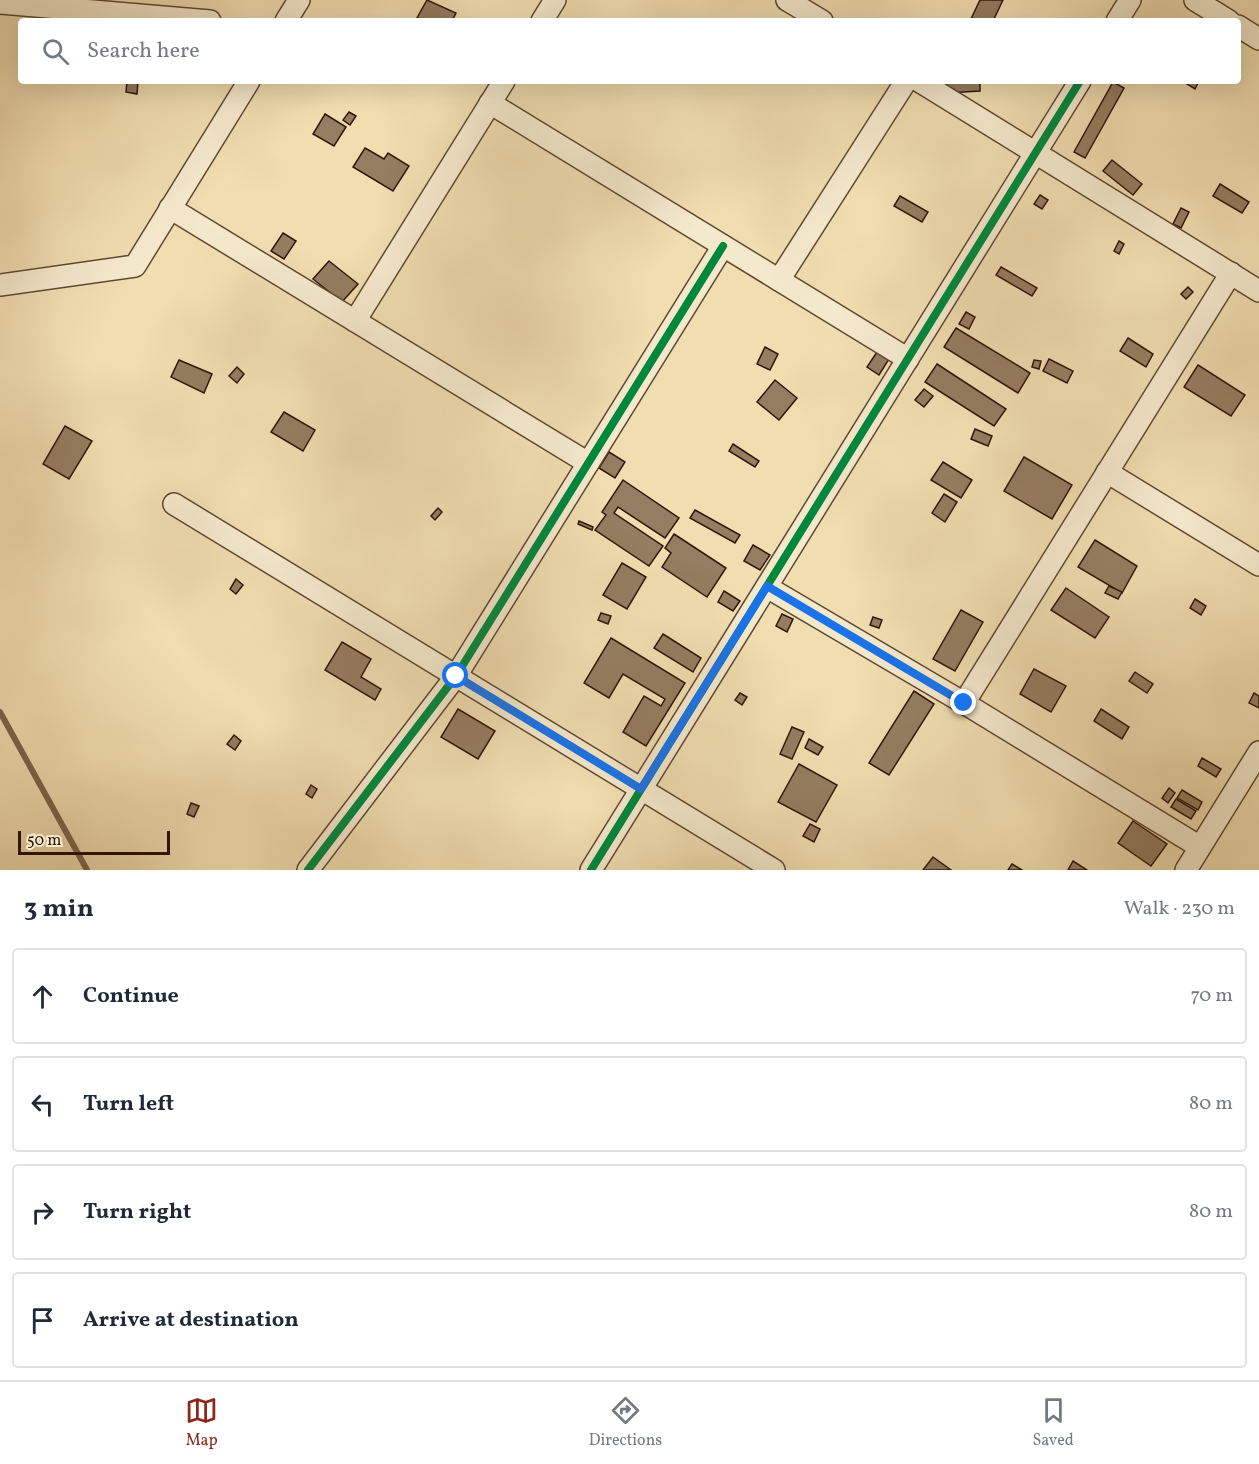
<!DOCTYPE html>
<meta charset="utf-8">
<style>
:root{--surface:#fff;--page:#f2f2f3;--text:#1f2937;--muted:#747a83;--line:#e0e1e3;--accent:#8f2418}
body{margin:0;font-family:Vollkorn,serif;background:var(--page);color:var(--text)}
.scale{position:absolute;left:18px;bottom:15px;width:152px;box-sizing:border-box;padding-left:6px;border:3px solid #311609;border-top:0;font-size:16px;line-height:21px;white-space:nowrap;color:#311609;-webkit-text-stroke:4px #f5e9cc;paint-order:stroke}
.stop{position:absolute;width:18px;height:18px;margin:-14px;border:4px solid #1a73e8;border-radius:50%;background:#fff}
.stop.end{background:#1a73e8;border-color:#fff;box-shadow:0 2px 6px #0008}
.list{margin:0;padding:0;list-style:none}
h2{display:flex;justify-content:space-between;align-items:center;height:78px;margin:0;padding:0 24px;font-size:26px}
h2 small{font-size:20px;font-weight:400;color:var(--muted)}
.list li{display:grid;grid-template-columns:39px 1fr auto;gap:18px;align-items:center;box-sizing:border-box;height:96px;margin:0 12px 12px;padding:0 12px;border:2px solid var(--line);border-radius:6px}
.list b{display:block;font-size:22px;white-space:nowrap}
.list em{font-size:20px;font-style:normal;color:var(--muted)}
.icon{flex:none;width:33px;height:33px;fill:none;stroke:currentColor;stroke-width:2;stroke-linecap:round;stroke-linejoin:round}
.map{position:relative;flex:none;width:1259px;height:870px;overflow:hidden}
.search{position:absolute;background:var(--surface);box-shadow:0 6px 24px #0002;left:18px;right:18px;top:18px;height:66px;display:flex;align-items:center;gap:15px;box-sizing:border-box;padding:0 21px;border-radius:6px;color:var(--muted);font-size:22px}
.sheet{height:510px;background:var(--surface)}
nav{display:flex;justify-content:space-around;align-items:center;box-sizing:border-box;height:84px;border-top:2px solid var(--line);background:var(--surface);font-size:16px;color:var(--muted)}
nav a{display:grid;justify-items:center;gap:3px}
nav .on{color:var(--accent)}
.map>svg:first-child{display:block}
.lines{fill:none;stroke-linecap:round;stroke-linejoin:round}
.stream{stroke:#7d654b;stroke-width:6}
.building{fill:#947d60;stroke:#311609;stroke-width:1.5}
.minor-casing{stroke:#614833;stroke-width:24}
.minor{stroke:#f5e9cc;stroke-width:21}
.cycleway-casing{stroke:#f5e9cc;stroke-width:11}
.cycleway{stroke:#00873e;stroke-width:8}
.route{stroke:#1a73e8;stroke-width:8}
</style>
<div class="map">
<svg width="1259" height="870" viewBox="0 0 1259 870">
<rect width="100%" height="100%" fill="#f0ddb0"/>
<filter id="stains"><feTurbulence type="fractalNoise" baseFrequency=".00333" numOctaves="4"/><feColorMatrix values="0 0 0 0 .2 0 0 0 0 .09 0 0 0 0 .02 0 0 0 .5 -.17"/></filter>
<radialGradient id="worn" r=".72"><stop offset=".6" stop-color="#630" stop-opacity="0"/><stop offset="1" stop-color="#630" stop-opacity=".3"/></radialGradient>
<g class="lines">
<polyline class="stream" points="0,712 87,870"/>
</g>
<g class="building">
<polygon points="427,0 456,13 452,21 424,21 417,18"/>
<polygon points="980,0 1003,0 993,21 970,21"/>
<polygon points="127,81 138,81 137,94 126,92"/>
<polygon points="945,81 980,81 980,91 946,93"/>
<polygon points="1189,81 1199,81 1195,89 1187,84"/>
<polygon points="1113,82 1124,88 1085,158 1074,152"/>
<polygon points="349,112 356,116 350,125 343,120"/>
<polygon points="325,114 346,127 334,146 313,134"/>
<polygon points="365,148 384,159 388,153 409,166 393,191 353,167"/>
<polygon points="1112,160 1142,184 1133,195 1103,171"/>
<polygon points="1220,184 1249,202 1242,213 1213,196"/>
<polygon points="1040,195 1048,200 1042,209 1034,204"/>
<polygon points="900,196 928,212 922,222 894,206"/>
<polygon points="1181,208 1189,212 1181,228 1173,224"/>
<polygon points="283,233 296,241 284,259 271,251"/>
<polygon points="1119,241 1124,244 1119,254 1114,251"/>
<polygon points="329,261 358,284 342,302 313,279"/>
<polygon points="1001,267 1037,288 1032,296 996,275"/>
<polygon points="1188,287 1193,292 1186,299 1181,294"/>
<polygon points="966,312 975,317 969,329 959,324"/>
<polygon points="956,328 1030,373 1018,393 944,347"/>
<polygon points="1128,338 1153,354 1146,367 1120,351"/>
<polygon points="765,347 778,354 770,370 757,364"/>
<polygon points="877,352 889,359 879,375 867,367"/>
<polygon points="1049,359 1073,371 1067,383 1043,371"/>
<polygon points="179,360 212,374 204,393 171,377"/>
<polygon points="1034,360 1041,361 1039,369 1032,367"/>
<polygon points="937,364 1006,409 994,426 925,382"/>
<polygon points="1198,365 1245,395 1231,416 1184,387"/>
<polygon points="237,367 244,374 237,383 229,376"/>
<polygon points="775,380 797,398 779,420 757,402"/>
<polygon points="924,389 933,396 924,407 915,400"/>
<polygon points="284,412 315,430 303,451 271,432"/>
<polygon points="65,426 92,441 69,479 43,464"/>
<polygon points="975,429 992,436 988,446 971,439"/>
<polygon points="733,444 759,461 755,467 729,451"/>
<polygon points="609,452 625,462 615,478 599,468"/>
<polygon points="1024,457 1072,485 1052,519 1004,491"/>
<polygon points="943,462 972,480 961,498 931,480"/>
<polygon points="623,480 679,518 665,538 618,507 614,513 663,546 649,566 595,530 606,515 602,512"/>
<polygon points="944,494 957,502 945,522 932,513"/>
<polygon points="438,508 442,512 435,520 431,516"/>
<polygon points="695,510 740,535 735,543 690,518"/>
<polygon points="579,521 593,527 592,530 578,524"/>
<polygon points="674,534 726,568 707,597 662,567 671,553 665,548"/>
<polygon points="1095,540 1137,566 1122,593 1078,567"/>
<polygon points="753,545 770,555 760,570 744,561"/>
<polygon points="622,563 646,577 627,609 603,595"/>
<polygon points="236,579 243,585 236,594 230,589"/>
<polygon points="1109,586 1122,592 1118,599 1105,593"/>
<polygon points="1066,588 1109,617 1095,638 1051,610"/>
<polygon points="724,591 740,601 733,611 718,602"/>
<polygon points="1195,599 1206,606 1201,615 1190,608"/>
<polygon points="961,610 983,622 955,671 933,659"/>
<polygon points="601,613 611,616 608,624 598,620"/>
<polygon points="782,614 793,619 787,632 776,626"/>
<polygon points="873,617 882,620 879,628 870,625"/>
<polygon points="663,634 701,658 693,672 654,648"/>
<polygon points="611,638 685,683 646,746 623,732 644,696 661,706 665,699 623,674 609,698 584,683"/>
<polygon points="342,642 371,659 361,677 381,689 375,700 325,670"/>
<polygon points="1034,669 1066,686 1051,712 1020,694"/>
<polygon points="1135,672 1153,684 1147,693 1129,681"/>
<polygon points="914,691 934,704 889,775 869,763"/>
<polygon points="740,693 747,697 742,705 735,700"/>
<polygon points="1254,693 1259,696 1259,708 1249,703"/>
<polygon points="458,709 495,731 478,759 441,737"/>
<polygon points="1101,709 1129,727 1122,739 1094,721"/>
<polygon points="792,727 804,732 792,759 780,754"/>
<polygon points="234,735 241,741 235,750 227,744"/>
<polygon points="809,739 823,747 818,755 805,748"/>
<polygon points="1202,758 1221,769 1216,777 1198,766"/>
<polygon points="799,764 837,785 816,822 778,802"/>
<polygon points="311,785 317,789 312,798 306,794"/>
<polygon points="1169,788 1175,793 1168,803 1162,798"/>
<polygon points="1182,790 1202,802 1198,810 1177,798"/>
<polygon points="1176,799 1196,811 1191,819 1171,807"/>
<polygon points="191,803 199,806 194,817 187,814"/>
<polygon points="1133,821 1167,844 1151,866 1118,843"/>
<polygon points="810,824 820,829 814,842 803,836"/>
<polygon points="933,857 951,870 923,870"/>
<polygon points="1073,861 1087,870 1068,870"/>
<polygon points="1012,864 1022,870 1008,870"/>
</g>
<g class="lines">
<defs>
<g id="minor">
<polyline points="787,0 822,21"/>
<polyline points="1195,0 1229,21"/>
<polyline points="0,3 210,21"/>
<polyline points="286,21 299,0"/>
<polyline points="542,21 555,0"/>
<polyline points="1117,21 1130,0"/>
<polyline points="1238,26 1259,39"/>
<polyline points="919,81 1259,291"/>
<polyline points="490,103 908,359"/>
<polyline points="170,208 588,463"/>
<polyline points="779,280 906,81"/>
<polyline points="0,285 135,266 249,81"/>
<polyline points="355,321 504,81"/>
<polyline points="1107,472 1259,565"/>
<polyline points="174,504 774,870"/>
<polyline points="767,587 964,703 1200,847"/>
<polyline points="964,703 1231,273"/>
<polyline points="308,870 456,676 723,246"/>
<polyline points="591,870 1080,81"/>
<polyline points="1186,870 1259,752"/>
</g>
</defs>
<use href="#minor" class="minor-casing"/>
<use href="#minor" class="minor"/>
<defs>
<g id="cycleway">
<polyline points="308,870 456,676 723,246"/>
<polyline points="591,870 1080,81"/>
</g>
</defs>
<use href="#cycleway" class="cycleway-casing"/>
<use href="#cycleway" class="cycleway"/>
</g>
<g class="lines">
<polyline class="route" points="456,676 641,789 767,586 964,703"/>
</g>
<rect width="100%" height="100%" filter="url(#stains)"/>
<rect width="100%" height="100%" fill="url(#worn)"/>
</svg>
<div class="scale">50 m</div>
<div class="stop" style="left:456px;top:676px"></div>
<div class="stop end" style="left:964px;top:703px"></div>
<div class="search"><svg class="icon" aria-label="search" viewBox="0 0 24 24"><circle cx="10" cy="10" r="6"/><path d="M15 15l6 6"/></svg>Search here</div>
</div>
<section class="sheet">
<h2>3 min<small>Walk · 230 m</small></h2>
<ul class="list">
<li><svg class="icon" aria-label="ahead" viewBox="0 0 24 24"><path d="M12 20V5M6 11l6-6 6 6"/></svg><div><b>Continue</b></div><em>70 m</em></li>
<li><svg class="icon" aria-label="left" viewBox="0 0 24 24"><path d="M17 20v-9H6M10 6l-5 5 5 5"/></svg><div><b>Turn left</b></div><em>80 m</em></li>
<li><svg class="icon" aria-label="right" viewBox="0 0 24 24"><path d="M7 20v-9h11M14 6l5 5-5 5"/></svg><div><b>Turn right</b></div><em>80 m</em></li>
<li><svg class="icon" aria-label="arrive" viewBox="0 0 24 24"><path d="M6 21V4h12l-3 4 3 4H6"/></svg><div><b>Arrive at destination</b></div></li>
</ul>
</section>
<nav>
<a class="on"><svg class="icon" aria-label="map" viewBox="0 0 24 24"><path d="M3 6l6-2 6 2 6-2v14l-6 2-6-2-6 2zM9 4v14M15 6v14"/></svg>Map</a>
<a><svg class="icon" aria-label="directions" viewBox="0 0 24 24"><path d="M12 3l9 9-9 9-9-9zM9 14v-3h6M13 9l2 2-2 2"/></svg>Directions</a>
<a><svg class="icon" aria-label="saved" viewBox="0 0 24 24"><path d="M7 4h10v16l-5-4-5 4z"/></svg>Saved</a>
</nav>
